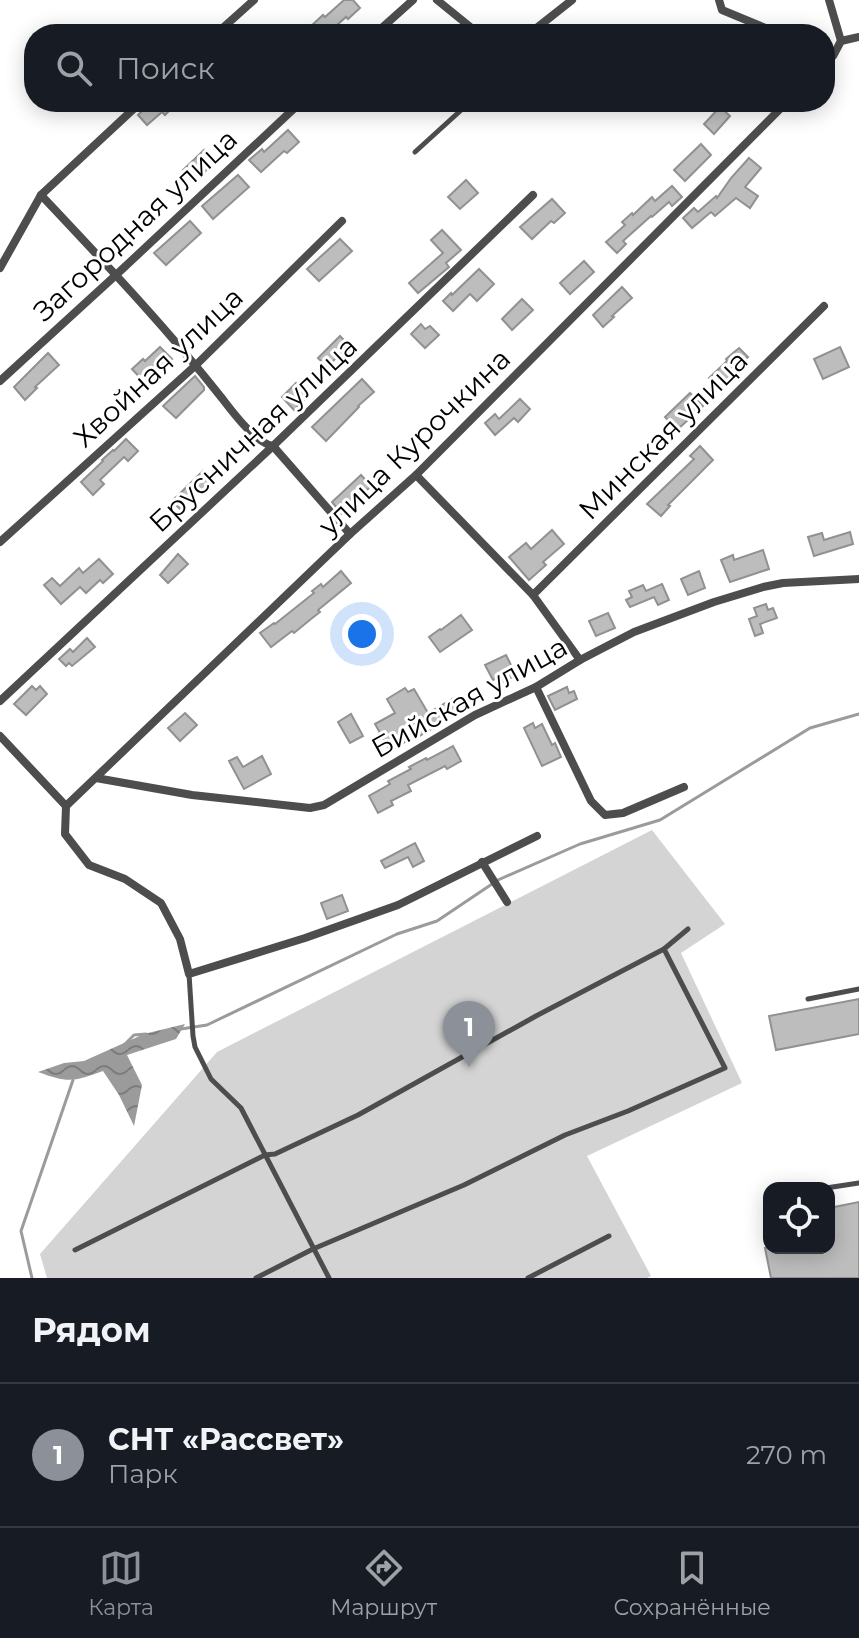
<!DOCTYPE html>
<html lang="ru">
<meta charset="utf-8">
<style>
:root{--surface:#171b24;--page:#20242c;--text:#f1f3f6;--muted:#9ea1a6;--line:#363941;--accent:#8c9099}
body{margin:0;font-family:Montserrat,sans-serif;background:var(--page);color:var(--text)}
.controls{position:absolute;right:24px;bottom:24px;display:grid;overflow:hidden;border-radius:16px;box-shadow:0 4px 20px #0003}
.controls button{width:72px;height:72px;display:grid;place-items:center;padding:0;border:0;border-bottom:2px solid var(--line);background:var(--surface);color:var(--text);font:40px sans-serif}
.you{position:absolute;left:362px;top:634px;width:28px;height:28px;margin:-20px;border:6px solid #fff;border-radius:50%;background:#1a73e8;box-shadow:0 0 0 12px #1a73e833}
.badge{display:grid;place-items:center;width:52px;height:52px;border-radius:50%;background:var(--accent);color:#fff;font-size:26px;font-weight:700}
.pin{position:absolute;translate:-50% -66px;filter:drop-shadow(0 2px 4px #0008)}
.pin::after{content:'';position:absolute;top:42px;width:28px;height:24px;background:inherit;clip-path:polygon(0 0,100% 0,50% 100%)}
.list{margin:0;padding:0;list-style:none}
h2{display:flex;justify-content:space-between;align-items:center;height:104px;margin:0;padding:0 32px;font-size:34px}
h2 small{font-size:26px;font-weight:400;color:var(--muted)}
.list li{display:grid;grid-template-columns:52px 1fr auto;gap:24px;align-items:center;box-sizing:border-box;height:144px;padding:0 32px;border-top:2px solid var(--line)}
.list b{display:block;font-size:30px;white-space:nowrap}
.list p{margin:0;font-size:26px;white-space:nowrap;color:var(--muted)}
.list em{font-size:26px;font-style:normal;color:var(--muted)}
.icon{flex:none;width:44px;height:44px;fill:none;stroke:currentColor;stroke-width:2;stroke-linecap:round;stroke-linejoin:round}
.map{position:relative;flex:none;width:859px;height:1278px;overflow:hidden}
.search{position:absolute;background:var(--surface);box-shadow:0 4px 20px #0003;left:24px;right:24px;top:24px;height:88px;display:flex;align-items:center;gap:20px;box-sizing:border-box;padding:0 28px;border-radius:32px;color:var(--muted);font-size:30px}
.sheet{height:248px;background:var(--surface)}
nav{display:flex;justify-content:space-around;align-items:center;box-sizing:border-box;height:112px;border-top:2px solid var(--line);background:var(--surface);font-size:22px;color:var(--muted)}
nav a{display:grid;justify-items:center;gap:4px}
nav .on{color:var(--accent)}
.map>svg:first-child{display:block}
.garden{fill:#d4d4d4}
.water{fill:url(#water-waves)}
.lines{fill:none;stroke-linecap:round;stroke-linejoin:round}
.stream{stroke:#9b9b9b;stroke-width:3}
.building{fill:#bdbdbd;stroke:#919191;stroke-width:2}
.service{stroke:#4d4d4d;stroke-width:5}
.minor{stroke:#4d4d4d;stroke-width:8}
.labels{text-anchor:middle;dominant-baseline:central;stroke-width:6;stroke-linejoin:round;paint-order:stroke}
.street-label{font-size:28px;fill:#000;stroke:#fff}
</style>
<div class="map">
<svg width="859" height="1278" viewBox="0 0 859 1278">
<defs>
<pattern id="water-waves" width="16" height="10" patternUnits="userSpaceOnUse" patternTransform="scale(2)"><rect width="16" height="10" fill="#9b9b9b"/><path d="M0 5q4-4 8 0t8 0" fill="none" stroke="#7c7c7c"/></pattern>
</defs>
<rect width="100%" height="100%" fill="#fff"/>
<polygon class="garden" points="652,830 725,924 681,953 742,1083 587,1156 651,1276 647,1278 47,1278 40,1254 217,1052"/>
<path class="water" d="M185,1024L176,1039L127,1055L142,1085L134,1126L119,1095L103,1071C73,1082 68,1083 38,1072L64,1063L84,1061L144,1034Z"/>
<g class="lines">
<g class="stream">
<polyline points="181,1029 207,1025 397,934 437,921 498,880 580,844 660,820 810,728 859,714"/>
<polyline points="125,1044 134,1035 146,1034"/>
<polyline points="32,1278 21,1231 73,1080"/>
</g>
</g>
<g class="building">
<polygon points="344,0 353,0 360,8 348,19 346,17 327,34 318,34 311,26 323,15 325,17"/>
<polygon points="151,102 178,102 165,115 162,112 147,125 138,115"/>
<polygon points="720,107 730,116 714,134 704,124"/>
<polygon points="288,130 299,142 287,153 284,151 261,172 249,160 262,149 264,152"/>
<polygon points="701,144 711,155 685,181 674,170"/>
<polygon points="204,150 215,162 194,182 183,170"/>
<polygon points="749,158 761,168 745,187 758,196 750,208 736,198 715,216 711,212 692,228 683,218 694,208 698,212 716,196 717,198 731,178"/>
<polygon points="238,175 249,187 213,219 202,206"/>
<polygon points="466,180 478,193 460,209 448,197"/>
<polygon points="672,186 682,197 672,206 669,202 652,217 651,216 623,241 626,244 617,253 606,242 625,225 622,222 632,213 633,215 652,197 655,201"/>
<polygon points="552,199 565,213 554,223 551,221 532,239 520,227"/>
<polygon points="190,221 201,233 166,265 154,253"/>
<polygon points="442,230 461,250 446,263 449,267 418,293 409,283 443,253 431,240"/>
<polygon points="340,239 352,251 319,281 307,269"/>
<polygon points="584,261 594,272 570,294 560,283"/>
<polygon points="479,269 494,284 477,301 470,294 453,311 443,301 451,293 452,295"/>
<polygon points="622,287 632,298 612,316 614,317 603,327 593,315"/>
<polygon points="522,299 533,310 512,330 502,319"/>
<polygon points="421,324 425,329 430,326 439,335 425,348 411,334"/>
<polygon points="340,336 356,353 346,361 340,354 327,367 318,358"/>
<polygon points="160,347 172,359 162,369 159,367 144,382 132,369 143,359 145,361"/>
<polygon points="840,347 849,367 823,379 814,359"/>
<polygon points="739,348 748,357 730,374 732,376 718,388 709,378 727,361 726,359"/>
<polygon points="48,353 59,365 35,387 37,388 25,400 14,387"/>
<polygon points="195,376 204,387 204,390 176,418 163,406"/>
<polygon points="362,379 374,392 358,406 359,407 326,441 312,427"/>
<polygon points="296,383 308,396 294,410 282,397"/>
<polygon points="690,393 703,406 677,430 665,417"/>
<polygon points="520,399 530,409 518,422 514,418 495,435 485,423 495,414 499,419"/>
<polygon points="126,439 138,451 128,461 124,457 100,480 104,484 93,495 81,482 103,461 102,460 113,450 114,451"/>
<polygon points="700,446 713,460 668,505 670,506 661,516 647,504 694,459 690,456"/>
<polygon points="203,471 214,482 204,492 201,489 180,509 172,501"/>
<polygon points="361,475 371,486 342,514 332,502"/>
<polygon points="552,530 564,544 543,562 546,565 529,580 509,557 526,543 531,549"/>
<polygon points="850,532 853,544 814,556 808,537 822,533 824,540"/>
<polygon points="763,550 769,569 730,582 721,560 733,555 734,560"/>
<polygon points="178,554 188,564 168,583 160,575"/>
<polygon points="99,559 113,574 103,583 100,580 86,593 80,587 61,604 44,585 52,578 60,586 79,568 83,573"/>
<polygon points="341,571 351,583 318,610 320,612 311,619 294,633 292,631 271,647 260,633 274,623 275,624 314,593 312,591 321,584 323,587"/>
<polygon points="699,571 705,588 688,595 681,579"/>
<polygon points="662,584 669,600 658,605 654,597 630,607 626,600 632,597 629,591 643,585 646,591"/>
<polygon points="766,604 768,610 773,608 777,618 760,624 763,633 755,636 749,619 757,616 754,608"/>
<polygon points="608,613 615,628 596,636 589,621"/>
<polygon points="461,615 472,630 440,652 429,637 440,629 441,630"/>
<polygon points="87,638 95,647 72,666 69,663 66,666 59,659 70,649 73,652"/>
<polygon points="506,655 516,675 503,682 500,676 493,680 485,665"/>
<polygon points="32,686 36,690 40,686 47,694 26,715 14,704"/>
<polygon points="567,687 569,693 574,691 577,699 555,710 548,696"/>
<polygon points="405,688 408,692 414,689 428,713 454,698 461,709 435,724 436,726 411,741 410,739 390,751 375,724 395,713 387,699"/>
<polygon points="185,713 197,725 180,741 168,728"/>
<polygon points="351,714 363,736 350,743 338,722"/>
<polygon points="533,723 535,728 542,724 552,745 555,743 561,757 542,766 524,728"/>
<polygon points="453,746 461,761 447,769 445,766 408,785 411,791 391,801 393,805 378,813 369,796 390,784 388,781 411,769 409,767 426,758 427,760"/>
<polygon points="262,756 271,774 244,789 229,761 237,757 243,767"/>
<polygon points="415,843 424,861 413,867 408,857 385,868 381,861"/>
<polygon points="342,895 348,911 327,919 321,903"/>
<polygon points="859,999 859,1034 776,1050 769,1016"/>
<polygon points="859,1202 859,1278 771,1278 765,1248 829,1248 829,1208"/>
</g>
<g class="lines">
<g class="service">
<polyline points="415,152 470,102"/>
<polyline points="189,974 193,1036 195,1047 211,1079 241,1108 329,1278"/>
<polyline points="808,999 859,989"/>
<polyline points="826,1188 859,1183"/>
<polyline points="75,1250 265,1155 275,1154 358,1115 536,1016 664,949 688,929"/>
<polyline points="256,1278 313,1249 464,1185 565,1135 628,1111 725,1068 664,949"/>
<polyline points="528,1278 609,1236"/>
</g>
<g class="minor">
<polyline points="437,0 479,34"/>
<polyline points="719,0 722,10 780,34"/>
<polyline points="829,0 841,41"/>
<polyline points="216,34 254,0"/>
<polyline points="375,34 413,0"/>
<polyline points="529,34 572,0"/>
<polyline points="825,64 833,56 841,41 859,37"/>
<path d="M41,195C103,261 165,326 221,397C232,411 255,443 273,446L350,534"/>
<polyline points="0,268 41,195 141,102"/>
<polyline points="0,381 116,275 301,102"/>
<polyline points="416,475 533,595 580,660"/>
<polyline points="0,542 196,365 342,221"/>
<polyline points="533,595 824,306"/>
<polyline points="536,687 591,801 605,815 623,813 684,787"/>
<polyline points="0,701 273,446 533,195"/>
<polyline points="0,736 66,806"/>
<polyline points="96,778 192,795 310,808 324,805 475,715 536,687 580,660 634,632 714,602 763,587 783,583 859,579"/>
<polyline points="66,806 350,534 416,475 787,102"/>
<polyline points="66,806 65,834 89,865 125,879 161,903 180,939 189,974 305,938 398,905 537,836"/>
<polyline points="482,862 507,902"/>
</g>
</g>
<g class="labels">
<g class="street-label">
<text transform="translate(135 225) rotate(-43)">Загородная улица</text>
<text transform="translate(158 367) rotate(-43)">Хвойная улица</text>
<text transform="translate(253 434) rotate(-43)">Брусничная улица</text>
<text transform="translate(663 435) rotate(-45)">Минская улица</text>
<text transform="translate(414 442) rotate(-44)">улица Курочкина</text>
<text transform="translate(469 697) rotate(-29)">Бийская улица</text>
</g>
</g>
</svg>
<div class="controls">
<button><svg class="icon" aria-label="locate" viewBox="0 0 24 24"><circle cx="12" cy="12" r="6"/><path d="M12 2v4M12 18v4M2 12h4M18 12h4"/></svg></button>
</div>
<div class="you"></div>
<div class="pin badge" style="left:469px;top:1067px">1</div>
<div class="search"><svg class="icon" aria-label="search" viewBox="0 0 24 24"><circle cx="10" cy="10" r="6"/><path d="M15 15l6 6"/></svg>Поиск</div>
</div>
<section class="sheet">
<h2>Рядом<small></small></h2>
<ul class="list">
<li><span class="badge">1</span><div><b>СНТ «Рассвет»</b><p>Парк</p></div><em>270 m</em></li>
</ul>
</section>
<nav>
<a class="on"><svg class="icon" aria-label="map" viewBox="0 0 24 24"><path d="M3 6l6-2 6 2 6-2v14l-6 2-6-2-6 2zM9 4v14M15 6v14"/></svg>Карта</a>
<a><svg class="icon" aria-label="directions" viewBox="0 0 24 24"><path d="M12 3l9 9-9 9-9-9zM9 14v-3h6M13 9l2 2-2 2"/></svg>Маршрут</a>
<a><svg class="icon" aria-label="saved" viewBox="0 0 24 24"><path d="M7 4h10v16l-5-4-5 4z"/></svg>Сохранённые</a>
</nav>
